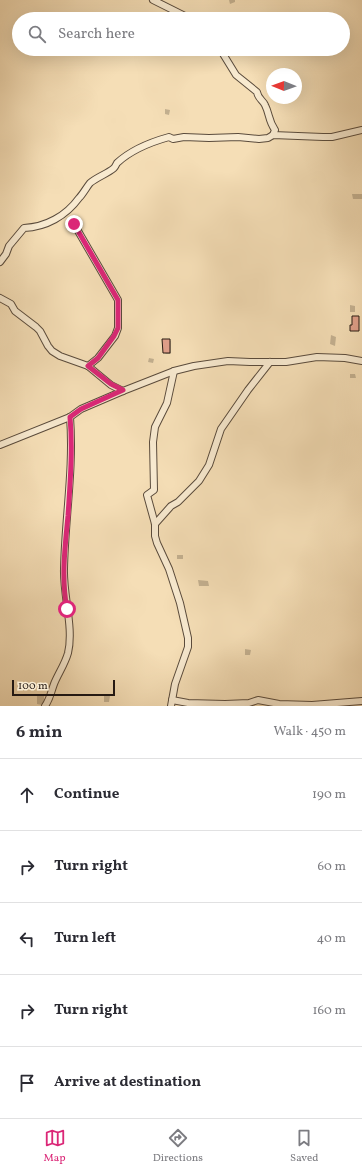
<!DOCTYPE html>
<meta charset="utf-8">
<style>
:root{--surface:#fff;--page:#f7f7f7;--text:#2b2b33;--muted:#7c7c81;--line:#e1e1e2;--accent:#db2777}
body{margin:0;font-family:Vollkorn,serif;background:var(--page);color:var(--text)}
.compass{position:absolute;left:266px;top:68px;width:36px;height:36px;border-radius:50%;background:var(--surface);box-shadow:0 4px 16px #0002;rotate:271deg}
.scale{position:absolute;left:12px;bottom:10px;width:103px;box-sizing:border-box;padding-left:4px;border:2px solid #261a13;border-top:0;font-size:11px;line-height:14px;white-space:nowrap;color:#261a13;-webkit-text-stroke:3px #f8ead0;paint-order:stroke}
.stop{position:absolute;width:12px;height:12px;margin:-9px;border:3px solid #db2777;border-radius:50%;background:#fff}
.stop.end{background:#db2777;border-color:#fff;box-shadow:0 1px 4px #0008}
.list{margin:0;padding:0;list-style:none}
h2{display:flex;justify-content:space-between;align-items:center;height:52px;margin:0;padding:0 16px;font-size:17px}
h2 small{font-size:13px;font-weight:400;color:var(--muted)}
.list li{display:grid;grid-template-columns:26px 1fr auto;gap:12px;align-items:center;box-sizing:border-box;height:72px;padding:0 16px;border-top:1px solid var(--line)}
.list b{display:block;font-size:15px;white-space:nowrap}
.list em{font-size:13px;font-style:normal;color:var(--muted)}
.icon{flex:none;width:22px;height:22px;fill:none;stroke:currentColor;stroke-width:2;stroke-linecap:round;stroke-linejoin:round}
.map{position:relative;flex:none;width:362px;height:706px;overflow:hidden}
.search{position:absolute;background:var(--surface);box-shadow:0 4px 16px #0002;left:12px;right:12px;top:12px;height:44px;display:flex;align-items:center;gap:10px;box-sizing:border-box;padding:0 14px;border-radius:22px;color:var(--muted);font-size:15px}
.sheet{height:412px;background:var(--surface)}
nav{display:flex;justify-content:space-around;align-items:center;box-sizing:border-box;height:56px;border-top:1px solid var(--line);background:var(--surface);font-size:11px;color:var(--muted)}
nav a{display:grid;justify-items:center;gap:2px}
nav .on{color:var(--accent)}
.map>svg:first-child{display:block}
.shadow{fill:#0003}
.building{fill:#e1a08b;stroke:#261a13}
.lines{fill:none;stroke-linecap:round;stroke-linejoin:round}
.street-casing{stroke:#5a4b3c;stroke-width:8}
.street{stroke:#f8ead0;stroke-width:6}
.route{stroke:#db2777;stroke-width:5}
</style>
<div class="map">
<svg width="362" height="706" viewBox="0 0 362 706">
<rect width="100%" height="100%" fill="#f5deb6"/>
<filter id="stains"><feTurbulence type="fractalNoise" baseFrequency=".005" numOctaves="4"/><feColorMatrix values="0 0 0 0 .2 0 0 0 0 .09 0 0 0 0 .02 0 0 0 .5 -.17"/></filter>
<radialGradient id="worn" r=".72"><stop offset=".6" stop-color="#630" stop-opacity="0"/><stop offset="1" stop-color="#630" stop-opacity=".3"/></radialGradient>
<g class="shadow">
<polygon points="229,0 235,0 235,2 230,4"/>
<polygon points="165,109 170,110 169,115 165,114"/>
<polygon points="352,194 362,194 362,199 353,199"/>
<polygon points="350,305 355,306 355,312 350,312"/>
<polygon points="331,335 336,337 335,346 330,344"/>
<polygon points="170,340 171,341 171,354 166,354 164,352"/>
<polygon points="149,358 154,359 153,363 148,362"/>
<polygon points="350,374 355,374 356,378 350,378"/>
<rect x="177" y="555" width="6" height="4"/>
<polygon points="198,580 208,581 209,586 199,586"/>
<polygon points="245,649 251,650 250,655 245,655"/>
<polygon points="37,694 42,694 44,695 44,703 42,705 37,704"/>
<polygon points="104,695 110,696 109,702 104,702"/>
</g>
<g class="building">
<polygon points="352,316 359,316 359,331 350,331 350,325 352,325"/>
<polygon points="162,339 170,339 170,353 163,353"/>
</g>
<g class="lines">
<defs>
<g id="street">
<polyline points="153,0 191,19"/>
<path d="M220,49L236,75L257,92C258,99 263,100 265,105C270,115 268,120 275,130L273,135"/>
<polyline points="74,224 118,300 118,328 115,336 98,358 88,366"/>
<path d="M0,262L6,254L9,246L24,228C46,227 66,216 79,198C83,194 86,188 90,183C97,177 107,174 114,168C115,167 116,165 117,163C131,150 151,142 169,137L173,139L184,137L209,138L238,137L259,139L268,138L273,135L323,137H332L362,130"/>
<polyline points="0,298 11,304 15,311 36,327 40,331 48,346 52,351 60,356 88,366 111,385 123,391"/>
<polyline points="0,445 70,417 81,409 123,391 174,371 194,366 228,361 250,362 286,362 317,357 345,358 362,361"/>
<polyline points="155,524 171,506 178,502 199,481 209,465 221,429 248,390 270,362"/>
<polyline points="172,700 188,703 225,704 249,703 258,700 279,704 312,705 362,701"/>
<path d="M45,706C50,699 51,692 54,684C58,674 65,664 68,653C74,628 63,595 64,569C65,518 74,468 70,417"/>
<polyline points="171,706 175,684 188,647 188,638 180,603 169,569 157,543 155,536 155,524 147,495 154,490 153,442 155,427 167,403 174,371"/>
</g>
</defs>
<use href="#street" class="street-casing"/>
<use href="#street" class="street"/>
</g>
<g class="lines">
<path class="route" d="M67,609C61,578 65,547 68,516C70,484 73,450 70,417L81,409L123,390L111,384L88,366L98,358L114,336L118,328V300L74,224"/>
</g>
<rect width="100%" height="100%" filter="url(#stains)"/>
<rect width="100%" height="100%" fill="url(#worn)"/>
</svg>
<svg class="compass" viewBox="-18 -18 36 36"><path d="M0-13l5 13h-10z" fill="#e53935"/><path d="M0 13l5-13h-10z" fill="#7c7c81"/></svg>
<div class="scale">100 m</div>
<div class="stop" style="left:67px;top:609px"></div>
<div class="stop end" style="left:74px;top:224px"></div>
<div class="search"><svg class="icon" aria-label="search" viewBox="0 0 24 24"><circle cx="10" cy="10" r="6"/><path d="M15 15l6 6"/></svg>Search here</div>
</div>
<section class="sheet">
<h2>6 min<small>Walk · 450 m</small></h2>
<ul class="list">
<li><svg class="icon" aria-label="ahead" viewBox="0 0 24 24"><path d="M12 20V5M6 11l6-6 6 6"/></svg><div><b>Continue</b></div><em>190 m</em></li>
<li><svg class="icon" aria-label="right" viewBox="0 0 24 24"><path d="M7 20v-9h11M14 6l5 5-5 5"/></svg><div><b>Turn right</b></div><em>60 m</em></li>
<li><svg class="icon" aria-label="left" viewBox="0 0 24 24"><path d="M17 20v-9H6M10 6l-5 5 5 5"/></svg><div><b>Turn left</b></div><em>40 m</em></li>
<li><svg class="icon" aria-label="right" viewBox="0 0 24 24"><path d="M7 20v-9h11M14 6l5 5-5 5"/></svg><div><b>Turn right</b></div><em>160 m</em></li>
<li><svg class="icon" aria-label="arrive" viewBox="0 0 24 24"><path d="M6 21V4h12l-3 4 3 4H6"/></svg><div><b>Arrive at destination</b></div></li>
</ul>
</section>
<nav>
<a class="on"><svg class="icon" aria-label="map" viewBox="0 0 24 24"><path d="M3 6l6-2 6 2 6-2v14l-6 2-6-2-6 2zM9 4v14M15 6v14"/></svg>Map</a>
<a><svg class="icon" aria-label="directions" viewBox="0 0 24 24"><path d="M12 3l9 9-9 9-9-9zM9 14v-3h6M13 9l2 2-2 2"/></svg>Directions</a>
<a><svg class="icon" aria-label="saved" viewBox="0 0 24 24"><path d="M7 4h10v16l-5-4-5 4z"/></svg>Saved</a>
</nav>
